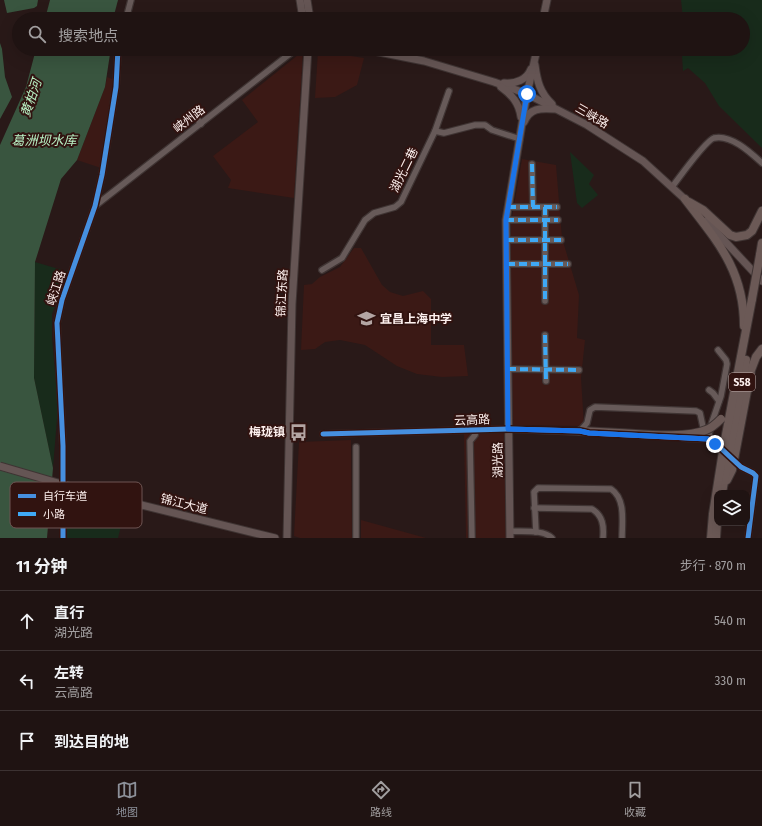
<!DOCTYPE html>
<html lang="zh">
<meta charset="utf-8">
<style>
:root{--surface:#1f1312;--page:#271c1b;--text:#f1f3f6;--muted:#a19e9f;--line:#3c3232;--accent:#8c9099}
body{margin:0;font-family:"Fira Sans Condensed","Noto Sans SC",sans-serif;background:var(--page);color:var(--text)}
.controls{position:absolute;right:12px;bottom:12px;display:grid;overflow:hidden;border-radius:8px;box-shadow:0 4px 16px #0002}
.controls button{width:36px;height:36px;display:grid;place-items:center;padding:0;border:0;border-bottom:1px solid var(--line);background:var(--surface);color:var(--text);font:20px sans-serif}
.stop{position:absolute;width:12px;height:12px;margin:-9px;border:3px solid #1a73e8;border-radius:50%;background:#fff}
.stop.end{background:#1a73e8;border-color:#fff;box-shadow:0 1px 4px #0008}
.list{margin:0;padding:0;list-style:none}
h2{display:flex;justify-content:space-between;align-items:center;height:52px;margin:0;padding:0 16px;font-size:17px}
h2 small{font-size:13px;font-weight:400;color:var(--muted)}
.list li{display:grid;grid-template-columns:26px 1fr auto;gap:12px;align-items:center;box-sizing:border-box;height:60px;padding:0 16px;border-top:1px solid var(--line)}
.list b{display:block;font-size:15px;white-space:nowrap}
.list p{margin:0;font-size:13px;white-space:nowrap;color:var(--muted)}
.list em{font-size:13px;font-style:normal;color:var(--muted)}
.icon{flex:none;width:22px;height:22px;fill:none;stroke:currentColor;stroke-width:2;stroke-linecap:round;stroke-linejoin:round}
.map{position:relative;flex:none;width:762px;height:538px;overflow:hidden}
.search{position:absolute;background:var(--surface);box-shadow:0 4px 16px #0002;left:12px;right:12px;top:12px;height:44px;display:flex;align-items:center;gap:10px;box-sizing:border-box;padding:0 14px;border-radius:22px;color:var(--muted);font-size:15px}
.sheet{height:232px;background:var(--surface)}
nav{display:flex;justify-content:space-around;align-items:center;box-sizing:border-box;height:56px;border-top:1px solid var(--line);background:var(--surface);font-size:11px;color:var(--muted)}
nav a{display:grid;justify-items:center;gap:2px}
nav .on{color:var(--accent)}
.map>svg:first-child{display:block}
.built{fill:#3b1915}
.green{fill:#182b1b}
.water{fill:#39553f}
.lines{fill:none;stroke-linecap:round;stroke-linejoin:round}
.minor-casing{stroke:#3f3433;stroke-width:8}
.major-casing{stroke:#3f3433;stroke-width:9}
.highway-casing{stroke:#3f3433;stroke-width:10}
.minor{stroke:#675a59;stroke-width:5.5}
.major{stroke:#655554;stroke-width:7}
.highway{stroke:#6b5956;stroke-width:8}
.major-bridge-casing{stroke:#3f3433;stroke-width:9;stroke-linecap:butt}
.highway-bridge-casing{stroke:#3f3433;stroke-width:10;stroke-linecap:butt}
.major-bridge{stroke:#655554;stroke-width:7}
.highway-bridge{stroke:#6b5956;stroke-width:8}
.quiet{stroke:#3fa9f5;stroke-width:4;stroke-dasharray:8 4;stroke-linecap:butt}
.cycleway-casing{stroke:#311310;stroke-width:8}
.cycleway{stroke:#468fdf;stroke-width:5}
.route{stroke:#1a73e8;stroke-width:5}
.labels{text-anchor:middle;dominant-baseline:central;stroke-width:4;stroke-linejoin:round;paint-order:stroke}
.shield{fill:#311310;stroke:#c0aeab;stroke-width:1}
.shield-label{font-size:11px;font-weight:bold;fill:#fdf0ee}
.street-label{font-size:12px;fill:#fdf0ee;stroke:#311310}
.poi-label{font-size:12px;font-weight:bold;fill:#fdf0ee;stroke:#311310;text-anchor:start}
.water-label{font-size:13px;font-style:italic;fill:#baf3c6;stroke:#311310}
.key{fill:#311310;stroke:#6e5553;stroke-width:1}
.key-label{font-size:11px;fill:#fdf0ee}
</style>
<div class="map">
<svg width="762" height="538" viewBox="0 0 762 538">
<rect width="100%" height="100%" fill="#291918"/>
<g class="built">
<polygon points="303,51 294,198 228,188 231,180 213,156 258,122 242,100"/>
<polygon points="318,51 364,58 357,85 335,97 315,98"/>
<polygon points="107,77 115,80 101,168 77,160 105,87"/>
<polygon points="522,159 556,165 562,238 579,295 577,338 585,340 581,378 584,426 511,425 511,223"/>
<polygon points="354,248 361,248 382,285 390,292 403,296 423,291 431,299 431,345 464,345 468,376 442,377 417,374 397,366 365,345 340,340 325,342 315,349 301,350 304,285 312,284 320,277 340,267"/>
<polygon points="504,433 506,538 466,538 464,434"/>
<polygon points="351,440 352,538 300,538 294,536 299,442"/>
<polygon points="361,520 426,538 361,538"/>
</g>
<g class="green">
<polygon points="681,0 762,0 762,148 719,106 705,83 688,68 683,71 682,56 683,49 743,49 743,19 683,19"/>
<polygon points="570,152 594,175 589,184 598,195 582,208 577,203"/>
<polygon points="35,262 69,272 52,314 52,338 58,406 53,468 34,378"/>
<polygon points="66,490 111,504 122,522 118,538 67,538"/>
</g>
<g class="water">
<polygon points="4,0 38,0 37,6 34,8 7,13"/>
<polygon points="50,0 118,0 113,19 45,19"/>
<polygon points="0,43 2,49 5,77 12,97 0,119"/>
<polygon points="36,49 108,49 110,54 105,87 77,160 61,179 35,262 34,378 53,468 47,538 0,538 0,145 26,87"/>
</g>
<g class="lines">
<defs>
<g id="minor">
<polyline points="126,19 131,0"/>
<polyline points="192,112 201,124"/>
<polyline points="435,131 444,133 475,125 485,125 492,130 520,139"/>
<polyline points="532,164 533,207"/>
<path d="M672,187C679,178 705,141 714,138C731,134 751,153 762,163"/>
<polyline points="95,206 296,49"/>
<polyline points="508,207 557,207"/>
<polyline points="545,207 545,301"/>
<polyline points="506,220 558,220"/>
<polyline points="506,240 561,240"/>
<polyline points="507,264 568,264"/>
<polyline points="322,270 342,258 365,220 374,213 395,207 401,202 435,131 449,91"/>
<polyline points="545,335 546,381"/>
<polyline points="508,369 579,370"/>
<polyline points="709,390 713,393 719,401"/>
<polyline points="580,431 587,423 590,410 595,407 696,411 700,413 703,427"/>
<polyline points="323,434 509,429 583,432"/>
<polyline points="683,438 708,439 715,444"/>
<polyline points="708,439 711,425 721,396 727,364 726,360 718,350"/>
<polyline points="741,467 753,473 756,476 748,538"/>
<path d="M534,508L592,509C603,516 604,526 603,538"/>
<path d="M510,531C523,532 543,529 552,538"/>
<path d="M536,532L534,492L538,488L611,489C626,499 622,522 622,538"/>
<polyline points="63,538 63,446 57,323 62,300 95,206 102,175 116,87 118,49"/>
<polyline points="356,538 356,447"/>
<polyline points="472,538 470,441 475,435 476,430"/>
</g>
<g id="major">
<polyline points="300,0 303,19"/>
<polyline points="307,0 310,19"/>
<polyline points="543,19 547,0"/>
<polyline points="364,49 424,61 494,82 527,94 587,125 643,161 688,202"/>
<path d="M535,65C537,81 540,93 552,104"/>
<path d="M504,83C515,84 527,80 531,69"/>
<path d="M501,87C512,95 519,103 521,117"/>
<path d="M524,122C530,108 540,108 554,109"/>
<polyline points="706,221 762,281"/>
<polyline points="89,492 275,538"/>
<polyline points="287,538 292,304 308,49"/>
<polyline points="510,538 506,220 527,94 537,49"/>
</g>
<g id="highway">
<path d="M685,199C717,241 744,270 744,326"/>
<polyline points="689,202 703,210 730,235 736,237 747,235 752,231 762,211"/>
<polyline points="760,255 762,243"/>
<polyline points="580,431 619,433"/>
<polyline points="727,480 732,470 751,370 756,357 762,349"/>
<polyline points="722,493 746,360"/>
<polyline points="711,538 713,514 724,445 752,299"/>
<polyline points="716,538 717,523"/>
</g>
</defs>
<use href="#minor" class="minor-casing"/>
<use href="#major" class="major-casing"/>
<use href="#highway" class="highway-casing"/>
<use href="#minor" class="minor"/>
<use href="#major" class="major"/>
<use href="#highway" class="highway"/>
<defs>
<polyline id="major-bridge" points="0,466 89,492"/>
<g id="highway-bridge">
<polyline points="752,299 760,255"/>
<path d="M619,433C641,434 686,439 706,430C712,428 716,424 721,419"/>
</g>
</defs>
<use href="#major-bridge" class="major-bridge-casing"/>
<use href="#highway-bridge" class="highway-bridge-casing"/>
<use href="#major-bridge" class="major-bridge"/>
<use href="#highway-bridge" class="highway-bridge"/>
<g class="quiet">
<polyline points="532,164 533,207"/>
<polyline points="508,207 557,207"/>
<polyline points="545,207 545,301"/>
<polyline points="506,220 558,220"/>
<polyline points="506,240 561,240"/>
<polyline points="507,264 568,264"/>
<polyline points="545,335 546,381"/>
<polyline points="508,369 579,370"/>
</g>
<defs>
<g id="cycleway">
<polyline points="323,434 509,429 580,431 589,433 708,439 712,440 741,467 753,473 756,476 748,538"/>
<polyline points="63,538 63,446 57,323 62,300 95,206 102,175 116,87 118,49"/>
</g>
</defs>
<use href="#cycleway" class="cycleway-casing"/>
<use href="#cycleway" class="cycleway"/>
</g>
<g class="lines">
<polyline class="route" points="527,94 506,220 508,429 580,431 589,433 708,439 715,444"/>
</g>
<defs>
<symbol id="school-bare" viewBox="-9 -9 18 18"><path d="M0-5L7-2L0 1L-7-2ZM-4 1L0 2.5L4 1V4Q0 6-4 4Z" fill="#b3a5a3" stroke="#311310" stroke-width="2.5" paint-order="stroke"/></symbol>
<symbol id="bus-bare" viewBox="-9 -9 18 18"><path d="M-5-6H5V4H4V6H2V4H-2V6H-4V4H-5ZM-3.5-4V0h7V-4ZM-3.5 1.2v1.5H-2V1.2ZM2 1.2v1.5H3.5V1.2Z" fill="#b3a5a3" stroke="#311310" stroke-width="2.5" paint-order="stroke"/></symbol>
</defs>
<g fill-rule="evenodd">
<use href="#school-bare" x="354" y="306" width="25" height="25"/>
<use href="#bus-bare" x="286" y="420" width="25" height="25"/>
</g>
<g class="labels">
<rect class="shield" x="729" y="373" width="26" height="18" rx="3"/>
<g class="shield-label">
<text x="742" y="382">S58</text>
</g>
<g class="street-label">
<text transform="translate(592 116) rotate(30)">三峡路</text>
<text transform="translate(189 119) rotate(-38)">峡州路</text>
<text transform="translate(404 170) rotate(-64)">湖光二巷</text>
<text transform="translate(56 288) rotate(-72)">峡江路</text>
<text transform="translate(282 293) rotate(-87)">锦江东路</text>
<text transform="translate(472 420) rotate(-2)">云高路</text>
<text transform="translate(498 460) rotate(-91)">湖光路</text>
<text transform="translate(184 504) rotate(14)">锦江大道</text>
</g>
<g class="poi-label">
<text x="380" y="319">宜昌上海中学</text>
<text x="285" y="432" text-anchor="end">梅珑镇</text>
</g>
<g class="water-label">
<text transform="translate(31 98) rotate(-71)">黄柏河</text>
<text x="44" y="140">葛洲坝水库</text>
</g>
</g>
<rect x="10" y="482" width="132" height="46" rx="6" class="key"/>
<rect x="18" y="494" width="18" height="4" fill="#468fdf"/>
<rect x="18" y="512" width="18" height="4" fill="#3fa9f5"/>
<g class="key-label">
<text x="43" y="500">自行车道</text>
<text x="43" y="518">小路</text>
</g>
</svg>
<div class="controls">
<button><svg class="icon" aria-label="layers" viewBox="0 0 24 24"><path d="M12 4l9 5-9 5-9-5zM3 14l9 5 9-5"/></svg></button>
</div>
<div class="stop" style="left:527px;top:94px"></div>
<div class="stop end" style="left:715px;top:444px"></div>
<div class="search"><svg class="icon" aria-label="search" viewBox="0 0 24 24"><circle cx="10" cy="10" r="6"/><path d="M15 15l6 6"/></svg>搜索地点</div>
</div>
<section class="sheet">
<h2>11 分钟<small>步行 · 870 m</small></h2>
<ul class="list">
<li><svg class="icon" aria-label="ahead" viewBox="0 0 24 24"><path d="M12 20V5M6 11l6-6 6 6"/></svg><div><b>直行</b><p>湖光路</p></div><em>540 m</em></li>
<li><svg class="icon" aria-label="left" viewBox="0 0 24 24"><path d="M17 20v-9H6M10 6l-5 5 5 5"/></svg><div><b>左转</b><p>云高路</p></div><em>330 m</em></li>
<li><svg class="icon" aria-label="arrive" viewBox="0 0 24 24"><path d="M6 21V4h12l-3 4 3 4H6"/></svg><div><b>到达目的地</b></div></li>
</ul>
</section>
<nav>
<a class="on"><svg class="icon" aria-label="map" viewBox="0 0 24 24"><path d="M3 6l6-2 6 2 6-2v14l-6 2-6-2-6 2zM9 4v14M15 6v14"/></svg>地图</a>
<a><svg class="icon" aria-label="directions" viewBox="0 0 24 24"><path d="M12 3l9 9-9 9-9-9zM9 14v-3h6M13 9l2 2-2 2"/></svg>路线</a>
<a><svg class="icon" aria-label="saved" viewBox="0 0 24 24"><path d="M7 4h10v16l-5-4-5 4z"/></svg>收藏</a>
</nav>
